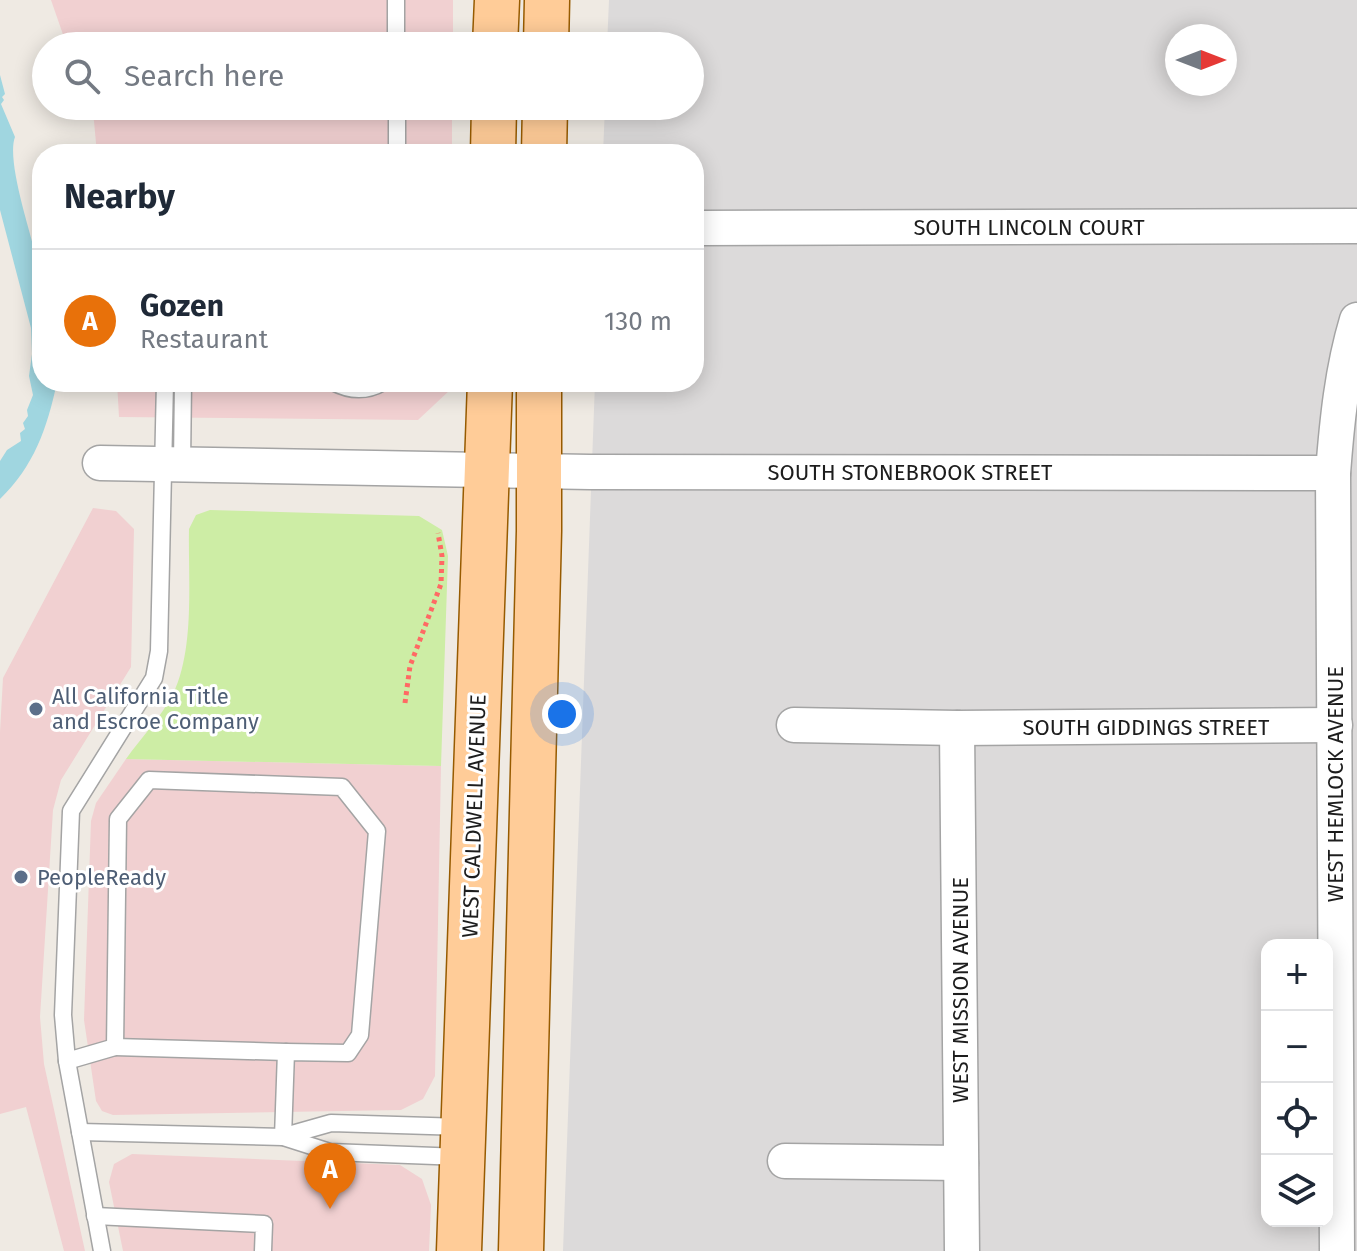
<!DOCTYPE html>
<meta charset="utf-8">
<style>
:root{--surface:#fff;--page:#f6f6f7;--text:#1f2937;--muted:#747a83;--line:#e0e1e3;--accent:#cb000e}
body{margin:0;font-family:"Fira Sans",sans-serif;background:var(--page);color:var(--text)}
.controls{position:absolute;right:24px;bottom:24px;display:grid;overflow:hidden;border-radius:16px;box-shadow:0 4px 20px #0003}
.controls button{width:72px;height:72px;display:grid;place-items:center;padding:0;border:0;border-bottom:2px solid var(--line);background:var(--surface);color:var(--text);font:40px sans-serif}
.compass{position:absolute;left:1165px;top:24px;width:72px;height:72px;border-radius:50%;background:var(--surface);box-shadow:0 4px 20px #0003;rotate:90deg}
.you{position:absolute;left:562px;top:714px;width:28px;height:28px;margin:-20px;border:6px solid #fff;border-radius:50%;background:#1a73e8;box-shadow:0 0 0 12px #1a73e833}
.badge{display:grid;place-items:center;width:52px;height:52px;border-radius:50%;background:var(--accent);color:#fff;font-size:26px;font-weight:700}
.pin{position:absolute;translate:-50% -66px;filter:drop-shadow(0 2px 4px #0008)}
.pin::after{content:'';position:absolute;top:42px;width:28px;height:24px;background:inherit;clip-path:polygon(0 0,100% 0,50% 100%)}
.list{margin:0;padding:0;list-style:none}
h2{display:flex;justify-content:space-between;align-items:center;height:104px;margin:0;padding:0 32px;font-size:34px}
h2 small{font-size:26px;font-weight:400;color:var(--muted)}
.list li{display:grid;grid-template-columns:52px 1fr auto;gap:24px;align-items:center;box-sizing:border-box;height:144px;padding:0 32px;border-top:2px solid var(--line)}
.list b{display:block;font-size:30px;white-space:nowrap}
.list p{margin:0;font-size:26px;white-space:nowrap;color:var(--muted)}
.list em{font-size:26px;font-style:normal;color:var(--muted)}
.icon{flex:none;width:44px;height:44px;fill:none;stroke:currentColor;stroke-width:2;stroke-linecap:round;stroke-linejoin:round}
.map{position:relative;flex:none;width:1357px;height:1251px;overflow:hidden}
.search{position:absolute;background:var(--surface);box-shadow:0 4px 20px #0003;left:32px;top:32px;width:672px;height:88px;display:flex;align-items:center;gap:20px;box-sizing:border-box;padding:0 28px;border-radius:44px;color:var(--muted);font-size:30px}
.panel{position:absolute;background:var(--surface);box-shadow:0 4px 20px #0003;left:32px;top:144px;width:672px;height:248px;border-radius:32px}
.map>svg:first-child{display:block}
.residential{fill:#dcdada;fill-rule:evenodd}
.commercial{fill:#f1d0d1}
.grass{fill:#cdeda5}
.water{fill:#a0d6e0}
.lines{fill:none;stroke-linecap:round;stroke-linejoin:round}
.lane-casing{stroke:#a4a4a4;stroke-width:19}
.street-casing{stroke:#a4a4a4;stroke-width:37}
.primary-casing{stroke:#975b00;stroke-width:47}
.path{stroke:#ff6964;stroke-width:5;stroke-dasharray:4 4;stroke-linecap:butt}
.lane{stroke:#fff;stroke-width:16}
.street{stroke:#fff;stroke-width:34}
.primary{stroke:#ffcc98;stroke-width:44}
.service-dot{fill:#5c6f8a;stroke:#fff;stroke-width:3}
.labels{text-anchor:middle;dominant-baseline:central;stroke-width:6;stroke-linejoin:round;paint-order:stroke}
.street-label{font-size:22px;fill:#1d1d1d;stroke:#fff}
.service-label{font-size:22px;fill:#4e5e75;stroke:#fff;text-anchor:start}
</style>
<div class="map">
<svg width="1357" height="1251" viewBox="0 0 1357 1251">
<rect width="100%" height="100%" fill="#efeae3"/>
<path class="residential" d="M609,0H1357V1251H563L595,382H694V154H603L605,106H690V46H607ZM1177,36H1225V84H1177ZM1267,945H1327V1221H1267Z"/>
<g class="commercial">
<polygon points="51,0 453,0 453,46 67,46"/>
<polygon points="89,106 452,106 452,154 97,154 94,121"/>
<polygon points="117,382 450,382 450,390 418,420 119,417"/>
<polygon points="93,508 116,511 134,529 131,667 61,780 53,810 40,1017 44,1064 85,1251 64,1251 26,1107 0,1114 0,732 3,678"/>
<polygon points="126,759 441,766 435,1076 423,1099 401,1110 113,1115 102,1111 96,1101 84,1020 91,821 96,803"/>
<polygon points="132,1154 400,1165 422,1179 431,1205 429,1251 123,1251 109,1182 114,1164"/>
</g>
<path class="grass" d="M210,510L419,516L442,530L448,556L441,766L126,759C141,738 161,717 173,694C195,648 188,580 189,529L196,515Z"/>
<path class="water" d="M0,75L5,94L2,97L4,100L1,104L15,137C6,160 31,234 37,260L42,275L38,277L42,295V382H57C47,429 34,466 0,499V461L7,450L21,441L20,433L25,429L23,423L28,416L27,410L33,395L29,376L32,354L31,328L0,210Z"/>
<g class="lines">
<defs>
<g id="lane">
<polyline points="396,0 396,46"/>
<polyline points="397,106 397,154"/>
<path d="M333,382C350,391 366,392 383,382"/>
<polyline points="182,464 183,382"/>
<polyline points="115,1047 286,1052"/>
<polyline points="67,1061 115,1047 118,819 149,780 342,787 377,831 360,1035 348,1053 286,1052 283,1137"/>
<polyline points="80,1132 283,1137 330,1152 461,1157"/>
<polyline points="285,1136 331,1123 463,1127"/>
<polyline points="95,1216 264,1224 263,1251"/>
<polyline points="102,1251 67,1061 63,1015 71,811 154,678 159,651 165,382"/>
</g>
<g id="street">
<polyline points="701,228 1357,226"/>
<polyline points="100,463 590,472 1333,473"/>
<polyline points="794,725 957,728 1335,725"/>
<polyline points="957,728 962,1251"/>
<polyline points="785,1161 961,1163"/>
<path d="M1337,1251L1333,473C1337,421 1342,370 1357,320"/>
</g>
<g id="primary">
<polyline points="495,46 497,0"/>
<polyline points="546,46 547,0"/>
<polyline points="493,154 494,106"/>
<polyline points="544,154 545,106"/>
<polyline points="459,1251 490,382"/>
<polyline points="521,1251 539,531 539,382"/>
</g>
</defs>
<use href="#lane" class="lane-casing"/>
<use href="#street" class="street-casing"/>
<use href="#primary" class="primary-casing"/>
<polyline class="path" points="405,703 410,666 441,584 442,556 438,533"/>
<use href="#lane" class="lane"/>
<use href="#street" class="street"/>
<use href="#primary" class="primary"/>
</g>
<g class="service-dot">
<circle cx="36" cy="709" r="8"/>
<circle cx="21" cy="877" r="8"/>
</g>
<g class="labels">
<g class="street-label">
<text x="1029" y="227">SOUTH LINCOLN COURT</text>
<text x="910" y="472">SOUTH STONEBROOK STREET</text>
<text x="1146" y="727">SOUTH GIDDINGS STREET</text>
<text transform="translate(1335 784) rotate(-90)">WEST HEMLOCK AVENUE</text>
<text transform="translate(474 816) rotate(-88)">WEST CALDWELL AVENUE</text>
<text transform="translate(960 990) rotate(-90)">WEST MISSION AVENUE</text>
</g>
<g class="service-label">
<text x="52" y="696">All California Title<tspan x="52" dy="25">and Escroe Company</tspan></text>
<text x="37" y="877">PeopleReady</text>
</g>
</g>
</svg>
<div class="controls">
<button>+</button>
<button>−</button>
<button><svg class="icon" aria-label="locate" viewBox="0 0 24 24"><circle cx="12" cy="12" r="6"/><path d="M12 2v4M12 18v4M2 12h4M18 12h4"/></svg></button>
<button><svg class="icon" aria-label="layers" viewBox="0 0 24 24"><path d="M12 4l9 5-9 5-9-5zM3 14l9 5 9-5"/></svg></button>
</div>
<svg class="compass" viewBox="-18 -18 36 36"><path d="M0-13l5 13h-10z" fill="#e53935"/><path d="M0 13l5-13h-10z" fill="#747a83"/></svg>
<div class="you"></div>
<div class="pin badge" style="left:330px;top:1209px;background:#e8710a">A</div>
<div class="search"><svg class="icon" aria-label="search" viewBox="0 0 24 24"><circle cx="10" cy="10" r="6"/><path d="M15 15l6 6"/></svg>Search here</div>
<section class="panel">
<h2>Nearby<small></small></h2>
<ul class="list">
<li><span class="badge" style="background:#e8710a">A</span><div><b>Gozen</b><p>Restaurant</p></div><em>130 m</em></li>
</ul>
</section>
</div>
